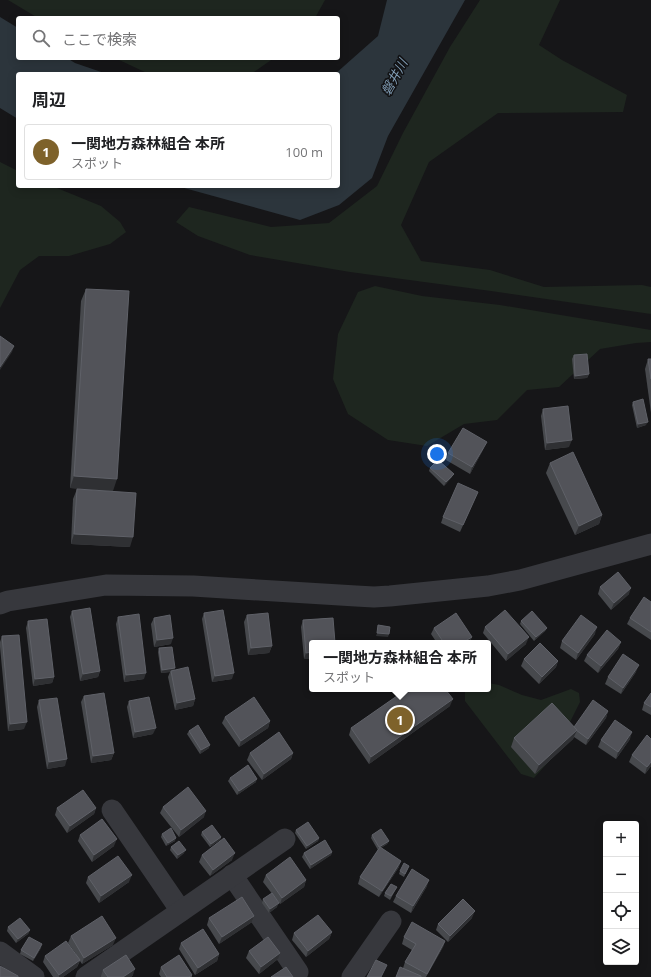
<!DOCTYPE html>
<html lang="ja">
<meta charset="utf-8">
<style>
:root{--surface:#fff;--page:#f6f6f6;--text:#202124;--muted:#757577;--line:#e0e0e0;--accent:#7e622b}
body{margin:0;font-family:"Open Sans","Noto Sans JP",sans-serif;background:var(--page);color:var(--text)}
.controls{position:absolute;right:12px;bottom:12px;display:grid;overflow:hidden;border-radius:4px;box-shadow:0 2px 10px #0003}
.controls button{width:36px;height:36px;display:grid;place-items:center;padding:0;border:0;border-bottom:1px solid var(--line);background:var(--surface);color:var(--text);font:20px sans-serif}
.you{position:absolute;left:437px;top:454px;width:14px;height:14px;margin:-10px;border:3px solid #fff;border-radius:50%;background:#1a73e8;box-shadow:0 0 0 6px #1a73e833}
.badge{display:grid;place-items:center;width:26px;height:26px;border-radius:50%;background:var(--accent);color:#fff;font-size:13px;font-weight:700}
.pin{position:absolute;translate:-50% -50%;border:2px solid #fff;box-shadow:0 1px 4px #0006}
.popup{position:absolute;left:309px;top:640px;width:182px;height:52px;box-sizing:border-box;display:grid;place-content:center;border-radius:4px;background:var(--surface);filter:drop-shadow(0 1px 3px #0005);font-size:13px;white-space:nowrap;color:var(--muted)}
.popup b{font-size:15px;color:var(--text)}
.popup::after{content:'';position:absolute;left:50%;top:100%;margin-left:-8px;border:8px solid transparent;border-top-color:var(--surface)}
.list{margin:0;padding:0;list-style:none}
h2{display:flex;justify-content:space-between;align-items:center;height:52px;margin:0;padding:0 16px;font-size:17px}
h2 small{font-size:13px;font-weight:400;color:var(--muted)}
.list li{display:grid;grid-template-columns:26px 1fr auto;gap:12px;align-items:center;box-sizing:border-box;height:56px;margin:0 8px 8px;padding:0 8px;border:1px solid var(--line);border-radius:4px}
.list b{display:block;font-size:15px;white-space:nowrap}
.list p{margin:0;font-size:13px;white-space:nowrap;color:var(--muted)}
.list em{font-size:13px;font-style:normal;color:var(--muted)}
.icon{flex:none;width:22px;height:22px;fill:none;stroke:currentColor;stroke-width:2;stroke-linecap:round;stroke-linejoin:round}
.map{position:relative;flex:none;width:651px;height:977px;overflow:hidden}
.search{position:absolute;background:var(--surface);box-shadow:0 2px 10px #0003;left:16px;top:16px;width:324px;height:44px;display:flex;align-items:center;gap:10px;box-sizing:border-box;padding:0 14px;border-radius:4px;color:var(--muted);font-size:15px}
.panel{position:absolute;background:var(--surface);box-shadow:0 2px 10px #0003;left:16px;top:72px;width:324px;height:116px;border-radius:4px}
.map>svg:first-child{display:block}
.green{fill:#1e261f}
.water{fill:#2c353c}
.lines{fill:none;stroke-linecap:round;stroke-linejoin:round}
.minor{stroke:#37383d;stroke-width:21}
.wall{fill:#47494d}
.shaded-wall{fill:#2f3033}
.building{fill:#525359;stroke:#5f6168}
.labels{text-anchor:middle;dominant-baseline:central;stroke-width:3;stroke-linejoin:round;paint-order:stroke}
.water-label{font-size:13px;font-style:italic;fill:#7f9bb3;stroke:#111113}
</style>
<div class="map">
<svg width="651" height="977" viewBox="0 0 651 977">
<rect width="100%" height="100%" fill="#161618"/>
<g class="green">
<polygon points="8,0 325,0 315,18 38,18"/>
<polygon points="480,0 560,0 539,45 562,60 627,95 623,112 498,113 429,162 401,225 421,261 490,270 544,287 642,285 651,287 651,314 491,291 350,272 250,255 198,236 176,222 189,207 271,227 329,223 377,186 403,133 450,47"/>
<polygon points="115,58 274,58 251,74 149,74"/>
<polygon points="0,162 18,171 18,186 52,186 101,206 120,222 126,232 110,244 69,256 39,256 20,270 0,308"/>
<polygon points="375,286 422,296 500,305 651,330 651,342 636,343 600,349 559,387 527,390 497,420 464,424 427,446 388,440 348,414 333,379 338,334 358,292"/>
<polygon points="488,683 499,685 522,695 541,700 571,689 579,693 580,702 552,758 534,778 521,774 465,701 465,690 488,689"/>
</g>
<g class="water">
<polygon points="387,0 465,0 388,136 372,178 339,205 300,220 177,186 338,186 338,74 335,74 378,36"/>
<polygon points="0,17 18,28 18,58 67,58 75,63 107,74 18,74 18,119 0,108"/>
</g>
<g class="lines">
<g class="minor">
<polyline points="0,604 8,601 106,585 193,586 356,596 374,597 390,596 488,586 520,580 651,544"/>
<polyline points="112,810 181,911"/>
<polyline points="232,875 298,972"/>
<polyline points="0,952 34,977"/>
<polyline points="86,977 285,839"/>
<polyline points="352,977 391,921"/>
</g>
</g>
<g class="wall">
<polygon points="86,289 113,491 70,488 81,301"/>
<polygon points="574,355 589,374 587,378 574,379 572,359"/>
<polygon points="648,359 651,359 651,413 645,369"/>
<polygon points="633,402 646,425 637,428 632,405"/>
<polygon points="543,409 569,447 545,450 541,416"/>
<polygon points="484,448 470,474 446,460 448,453"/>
<polygon points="550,463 602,515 599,524 575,535 546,473"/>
<polygon points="430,468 452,477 444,486 429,471"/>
<polygon points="77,489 130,547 71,544 73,499"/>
<polygon points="478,492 460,532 441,523 443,517"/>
<polygon points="600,587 629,594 611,610 598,594"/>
<polygon points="651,602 651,640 627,624 630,618"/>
<polygon points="72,611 100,671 98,677 80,681 70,617"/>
<polygon points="204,613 232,679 212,682 202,619"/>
<polygon points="247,615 272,646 269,653 248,655 244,622"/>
<polygon points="118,617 144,679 124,682 116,624"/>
<polygon points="154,618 171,644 154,647 151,624"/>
<polygon points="333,618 304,659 301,627 303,620"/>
<polygon points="28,621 54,677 52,683 33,686 26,628"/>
<polygon points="521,621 547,628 545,631 534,641 520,624"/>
<polygon points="485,627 526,644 506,661 483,633"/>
<polygon points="434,628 472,637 469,643 437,643 431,634"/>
<polygon points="595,634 576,660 560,648 562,641"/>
<polygon points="2,636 24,729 8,731 0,647 0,642"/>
<polygon points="621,642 618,649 598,673 584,661 587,655"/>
<polygon points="159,648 195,699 193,706 175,710 168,677 170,672 161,673 158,652"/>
<polygon points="524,659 558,661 556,667 539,684 521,666"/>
<polygon points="636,672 621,694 605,684 608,677"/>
<polygon points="651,693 651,715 642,710 644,703"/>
<polygon points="84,696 114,753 111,760 91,763 81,702"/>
<polygon points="39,700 65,766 47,769 37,707"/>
<polygon points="129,701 153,734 133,738 127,707"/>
<polygon points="450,706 369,764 349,735 351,728"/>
<polygon points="608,711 606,718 586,745 574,737 573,739 535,774 511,747 514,738 574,727"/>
<polygon points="225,717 270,721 268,728 239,747 222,723"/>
<polygon points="189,731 209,748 200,754 187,734"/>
<polygon points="630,739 616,759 598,747 601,740"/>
<polygon points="651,739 651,766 645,774 629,762 632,755"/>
<polygon points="250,753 293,753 291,759 262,780 247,760"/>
<polygon points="230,778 256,782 237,795 228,781"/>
<polygon points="163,807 204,817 179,837 160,813"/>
<polygon points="57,808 96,808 94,814 67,833 55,815"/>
<polygon points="296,830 319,838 318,841 306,849 295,833"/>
<polygon points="202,832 221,837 220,840 210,847 201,835"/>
<polygon points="162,834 175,841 166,846 161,837"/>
<polygon points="80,835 114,846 92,862 78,841"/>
<polygon points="372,835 389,841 387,844 381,848 399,867 379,897 358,884 360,877 378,850 371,838"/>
<polygon points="171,847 184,853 177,859 170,850"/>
<polygon points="332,852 331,855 310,869 302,857 304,853"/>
<polygon points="202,855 232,860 210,876 199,862"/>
<polygon points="409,866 404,877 399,874 400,871"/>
<polygon points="266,875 306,880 304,887 280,904 263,882"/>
<polygon points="88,877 129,882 99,903 86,883"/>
<polygon points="427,886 411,913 393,902 396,896"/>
<polygon points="397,887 390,900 384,896 385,893"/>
<polygon points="263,899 277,907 269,913 262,903"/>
<polygon points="254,916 252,922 219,944 207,925 209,918"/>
<polygon points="472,918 448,942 436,930 438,924"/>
<polygon points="8,927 30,930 28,934 16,943 7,931"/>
<polygon points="332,932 329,939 306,957 292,940 294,933"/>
<polygon points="71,936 113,945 82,964 80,961 77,967 63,977 53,977 43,962 45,956 76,954 68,943"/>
<polygon points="404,937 445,941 443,947 426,977 396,977 403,968 405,962 412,950 402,944"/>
<polygon points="181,943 219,954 217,961 195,975 179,949"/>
<polygon points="41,948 33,961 20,954 21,950"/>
<polygon points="249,951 278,959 259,974 246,958"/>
<polygon points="161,967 192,975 192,977 161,977 159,974"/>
<polygon points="103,970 133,975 131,977 101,977 101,976"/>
</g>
<g class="shaded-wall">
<polygon points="14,346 12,352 0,370 0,367"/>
<polygon points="589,374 587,378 574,379 575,376"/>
<polygon points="648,422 646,425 637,428 638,424"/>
<polygon points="572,440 569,447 545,450 547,443"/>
<polygon points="487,442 484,448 470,474 472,467"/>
<polygon points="454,474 452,477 444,486 446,482"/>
<polygon points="74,476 117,479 113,491 70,488"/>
<polygon points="602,515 599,524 575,535 579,526"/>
<polygon points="74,534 133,537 130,547 71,544"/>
<polygon points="631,588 629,594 611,610 614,603"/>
<polygon points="597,627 595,634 576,660 578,653"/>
<polygon points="547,628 545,631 534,641 536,637"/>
<polygon points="377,633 389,634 388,637 376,636"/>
<polygon points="472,637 469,643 462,643"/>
<polygon points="529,637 526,644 506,661 508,654"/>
<polygon points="173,638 171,644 154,647 157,640"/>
<polygon points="621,642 618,649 598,673 601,666"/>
<polygon points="272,646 269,653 248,655 251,648"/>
<polygon points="312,652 312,659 304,659 306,653"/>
<polygon points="558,661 556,667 539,684 542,677"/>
<polygon points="639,665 636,672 621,694 623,688"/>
<polygon points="175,668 174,672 171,671 170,672 161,673 162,670"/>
<polygon points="100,671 98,677 80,681 83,674"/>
<polygon points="146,673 144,679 124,682 126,675"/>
<polygon points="234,673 232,679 212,682 215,676"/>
<polygon points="54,677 52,683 33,686 35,679"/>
<polygon points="195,699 193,706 175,710 177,703"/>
<polygon points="453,699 450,706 369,764 371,757"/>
<polygon points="608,711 606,718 586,745 588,739"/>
<polygon points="270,721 268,728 239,747 241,741"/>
<polygon points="27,722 24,729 8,731 10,724"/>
<polygon points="156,728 153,734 133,738 135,732"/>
<polygon points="577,730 573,739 535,774 539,765"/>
<polygon points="632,732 630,739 616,759 618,752"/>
<polygon points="210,745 209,748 200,754 201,750"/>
<polygon points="114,753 111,760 91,763 93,756"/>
<polygon points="293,753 291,759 262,780 264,774"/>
<polygon points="67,759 65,766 47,769 49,762"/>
<polygon points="651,762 651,766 645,774 647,767"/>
<polygon points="257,779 256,782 237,795 239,791"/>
<polygon points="96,808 94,814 67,833 70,826"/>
<polygon points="206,811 204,817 179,837 181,830"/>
<polygon points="221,837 220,840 210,847 211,844"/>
<polygon points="176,838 175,841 166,846 168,843"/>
<polygon points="319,838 318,841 306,849 307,846"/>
<polygon points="117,839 114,846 92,862 94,855"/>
<polygon points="389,841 387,844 378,850 379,847"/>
<polygon points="186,850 184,853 177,859 178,855"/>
<polygon points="332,852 331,855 310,869 311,865"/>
<polygon points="235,853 232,860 210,876 213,870"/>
<polygon points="401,861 399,867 379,897 382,891"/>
<polygon points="132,875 129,882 99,903 101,896"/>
<polygon points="306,880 304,887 280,904 282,898"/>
<polygon points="429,880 427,886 411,913 413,906"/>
<polygon points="279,903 277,907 269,913 270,909"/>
<polygon points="475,911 472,918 448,942 450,936"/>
<polygon points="254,916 252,922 219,944 222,937"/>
<polygon points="30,930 28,934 16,943 18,939"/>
<polygon points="332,932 329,939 306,957 308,951"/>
<polygon points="116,938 113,945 82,964 84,958"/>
<polygon points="445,941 443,947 426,977"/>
<polygon points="42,944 41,948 33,961 34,958"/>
<polygon points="280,953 278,959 259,974 261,967"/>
<polygon points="219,954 217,961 195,975 198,968"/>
<polygon points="80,960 77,967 63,977 59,977 59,975"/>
<polygon points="135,969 133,975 131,977 123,977"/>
</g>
<g class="building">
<polygon points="86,289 129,291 117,479 74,476"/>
<polygon points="0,336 14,346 0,367"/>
<polygon points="587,354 589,374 575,376 574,355"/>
<polygon points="648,359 651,359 651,379"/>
<polygon points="643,399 648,422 638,424 633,402"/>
<polygon points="568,406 572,440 547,443 543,409"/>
<polygon points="463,428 487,442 472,467 448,453"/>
<polygon points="573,452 602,515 579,526 550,463"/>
<polygon points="438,460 454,474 446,482 430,468"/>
<polygon points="458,483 478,492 463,525 443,517"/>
<polygon points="77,489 136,493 133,537 74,534"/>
<polygon points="618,572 631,588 614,603 600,587"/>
<polygon points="644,597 651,602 651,632 630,618"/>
<polygon points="90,608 100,671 83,674 72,611"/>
<polygon points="223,610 234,673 215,676 204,613"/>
<polygon points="505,610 529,637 508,654 485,627"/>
<polygon points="532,611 547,628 536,637 521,621"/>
<polygon points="268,613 272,646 251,648 247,615"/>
<polygon points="456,613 472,637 462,643 444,643 434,628"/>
<polygon points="139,614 146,673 126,675 118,617"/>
<polygon points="170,615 173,638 157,640 154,618"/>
<polygon points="581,615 597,627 578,653 562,641"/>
<polygon points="333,618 335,643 312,643 312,652 306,653 303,620"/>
<polygon points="47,619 54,677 35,679 28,621"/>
<polygon points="378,625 390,627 389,634 377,633"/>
<polygon points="607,630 621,642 601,666 587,655"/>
<polygon points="19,635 27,722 10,724 2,636"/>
<polygon points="540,643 558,661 542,677 524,659"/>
<polygon points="172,647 175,668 162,670 159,648"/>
<polygon points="623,654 639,665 623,688 608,677"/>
<polygon points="188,667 195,699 177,703 171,671"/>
<polygon points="407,689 445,689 453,699 371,757 351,728"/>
<polygon points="104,693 114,753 93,756 84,696"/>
<polygon points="651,693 651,707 644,703"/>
<polygon points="149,697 156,728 135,732 129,701"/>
<polygon points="254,697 270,721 241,741 225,717"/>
<polygon points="57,698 67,759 49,762 39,700"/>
<polygon points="593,700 608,711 588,739 576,730 577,730 574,727"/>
<polygon points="552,703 577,730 539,765 514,738"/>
<polygon points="615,720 632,732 618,752 601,740"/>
<polygon points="198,725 210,745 201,750 189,731"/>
<polygon points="279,732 293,753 264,774 250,753"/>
<polygon points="647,735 651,739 651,762 647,767 632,755"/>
<polygon points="248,765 257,779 239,791 230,778"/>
<polygon points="188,787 206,811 181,830 163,807"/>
<polygon points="83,790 96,808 70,826 57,808"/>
<polygon points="102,819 117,839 94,855 80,835"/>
<polygon points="308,822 319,838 307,846 296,830"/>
<polygon points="212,825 221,837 211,844 202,832"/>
<polygon points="171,828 176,838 168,843 162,834"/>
<polygon points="381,829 389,841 379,847 372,835"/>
<polygon points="224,838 235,853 213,870 202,855"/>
<polygon points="325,840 332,852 311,865 304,853"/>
<polygon points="179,841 186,850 178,855 171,847"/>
<polygon points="380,847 401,861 382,891 360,877"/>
<polygon points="118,856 132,875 101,896 88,877"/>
<polygon points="290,857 306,880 282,898 266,875"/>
<polygon points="404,863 409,866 405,874 400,871"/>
<polygon points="412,869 429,880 413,906 396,896"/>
<polygon points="391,884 397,887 391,896 385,893"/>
<polygon points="272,893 279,903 270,909 263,899"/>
<polygon points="242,897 254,916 222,937 209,918"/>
<polygon points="463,899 475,911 450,936 438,924"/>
<polygon points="318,915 332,932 308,951 294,933"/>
<polygon points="102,916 116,938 84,958 71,936"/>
<polygon points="20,918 30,930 18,939 8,927"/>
<polygon points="412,922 445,941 427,974 405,962 416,944 404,937"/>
<polygon points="203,929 219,954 198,968 181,943"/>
<polygon points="29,937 42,944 34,958 21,950"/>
<polygon points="268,937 280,953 261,967 249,951"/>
<polygon points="66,941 80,960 59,975 45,956"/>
<polygon points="126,955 135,969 123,977 108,977 103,970"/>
<polygon points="179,955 192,975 189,977 167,977 161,967"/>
<polygon points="376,960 387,965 381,977 367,977"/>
<polygon points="0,966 18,976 18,977 0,977"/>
<polygon points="286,967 293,977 271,977"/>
<polygon points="400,967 421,976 421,977 396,977"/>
</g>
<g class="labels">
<g class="water-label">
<text transform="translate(394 77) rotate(-61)">磐井川</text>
</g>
</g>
</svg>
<div class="controls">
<button>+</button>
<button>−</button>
<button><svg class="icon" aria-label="locate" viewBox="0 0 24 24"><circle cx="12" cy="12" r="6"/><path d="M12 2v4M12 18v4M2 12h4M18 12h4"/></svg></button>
<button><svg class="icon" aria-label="layers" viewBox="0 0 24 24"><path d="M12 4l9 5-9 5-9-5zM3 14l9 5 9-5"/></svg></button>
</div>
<div class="you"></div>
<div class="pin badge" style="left:400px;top:720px">1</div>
<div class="popup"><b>一関地方森林組合 本所</b>スポット</div>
<div class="search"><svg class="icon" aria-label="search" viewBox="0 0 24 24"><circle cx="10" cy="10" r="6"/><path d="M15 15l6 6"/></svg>ここで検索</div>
<section class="panel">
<h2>周辺<small></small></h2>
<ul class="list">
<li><span class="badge">1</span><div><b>一関地方森林組合 本所</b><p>スポット</p></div><em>100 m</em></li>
</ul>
</section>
</div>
